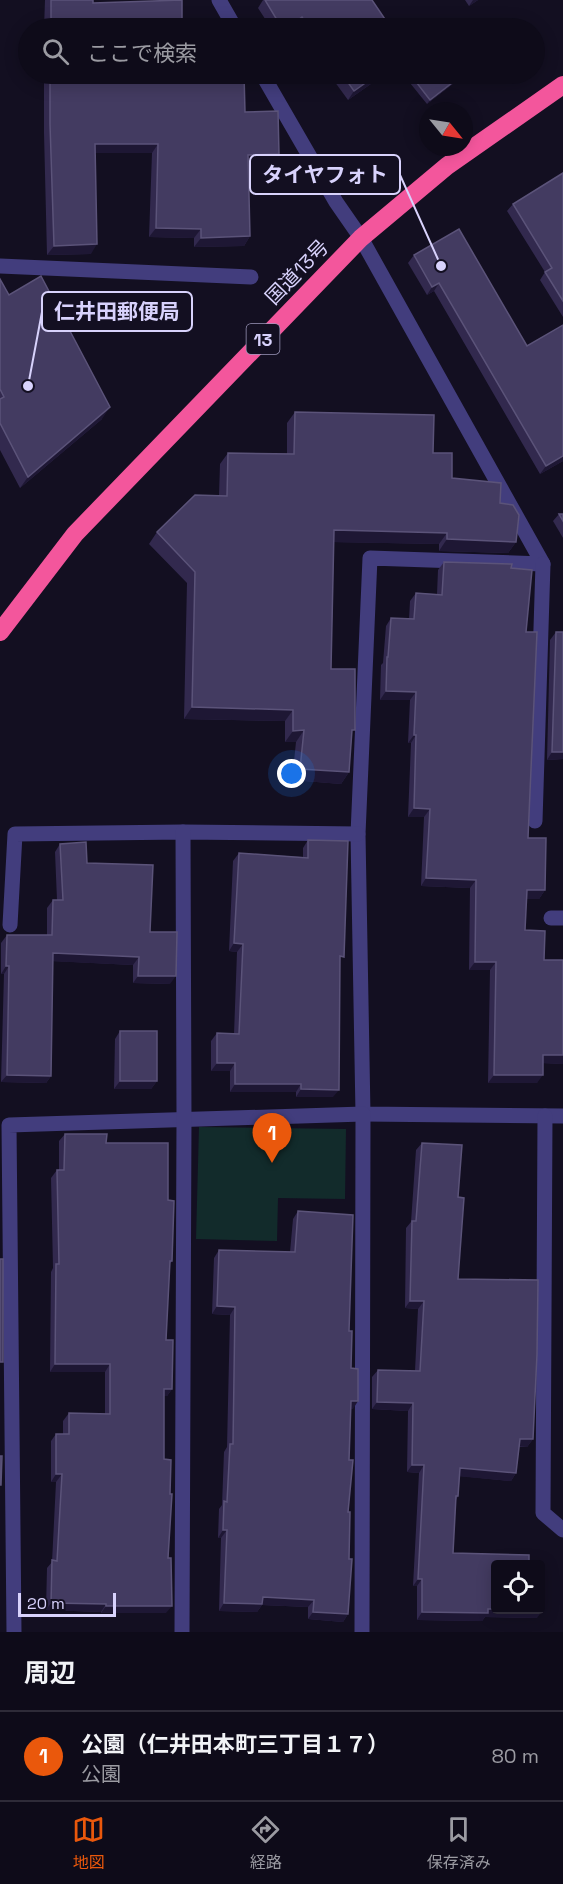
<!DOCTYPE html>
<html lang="ja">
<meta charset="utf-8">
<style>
:root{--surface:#0e0b19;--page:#1c1926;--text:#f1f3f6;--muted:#9b9ba2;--line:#2e2b38;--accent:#ea580c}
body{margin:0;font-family:"Space Grotesk","Noto Sans JP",sans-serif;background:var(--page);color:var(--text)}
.controls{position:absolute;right:18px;bottom:18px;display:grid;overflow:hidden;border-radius:6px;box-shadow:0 3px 15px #0003}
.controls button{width:54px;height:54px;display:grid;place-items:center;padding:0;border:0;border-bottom:2px solid var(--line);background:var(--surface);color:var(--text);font:30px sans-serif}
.compass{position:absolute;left:419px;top:102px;width:54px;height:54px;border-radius:50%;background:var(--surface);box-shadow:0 3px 15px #0003;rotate:120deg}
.scale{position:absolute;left:18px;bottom:15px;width:98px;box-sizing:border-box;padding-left:6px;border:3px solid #d8d2fc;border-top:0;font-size:16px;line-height:21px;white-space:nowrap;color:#d8d2fc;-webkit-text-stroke:4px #130f21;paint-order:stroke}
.you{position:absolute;left:292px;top:774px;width:21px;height:21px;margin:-15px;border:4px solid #fff;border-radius:50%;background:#1a73e8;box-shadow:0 0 0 9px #1a73e833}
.badge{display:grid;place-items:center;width:39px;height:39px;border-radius:50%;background:var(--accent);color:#fff;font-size:20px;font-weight:700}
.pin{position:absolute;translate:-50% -50px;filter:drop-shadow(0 2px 3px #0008)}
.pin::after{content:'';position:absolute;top:32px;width:21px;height:18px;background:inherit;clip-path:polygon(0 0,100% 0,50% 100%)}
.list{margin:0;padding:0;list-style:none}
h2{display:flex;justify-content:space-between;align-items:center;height:78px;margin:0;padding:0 24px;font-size:26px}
h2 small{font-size:20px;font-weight:400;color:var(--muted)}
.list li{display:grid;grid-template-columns:39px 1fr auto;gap:18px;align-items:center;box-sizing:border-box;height:90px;padding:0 24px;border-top:2px solid var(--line)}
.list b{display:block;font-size:22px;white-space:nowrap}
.list p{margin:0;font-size:20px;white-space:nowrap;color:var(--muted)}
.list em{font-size:20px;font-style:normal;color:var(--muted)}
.icon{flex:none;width:33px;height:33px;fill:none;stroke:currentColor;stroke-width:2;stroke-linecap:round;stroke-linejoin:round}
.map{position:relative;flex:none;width:563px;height:1632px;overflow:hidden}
.search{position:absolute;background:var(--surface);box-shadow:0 3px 15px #0003;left:18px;right:18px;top:18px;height:66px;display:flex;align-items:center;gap:15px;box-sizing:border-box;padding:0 21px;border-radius:33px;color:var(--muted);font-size:22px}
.sheet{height:168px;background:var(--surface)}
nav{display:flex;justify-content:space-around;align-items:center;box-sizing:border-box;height:84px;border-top:2px solid var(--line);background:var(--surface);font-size:16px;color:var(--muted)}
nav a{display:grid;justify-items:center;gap:3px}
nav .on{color:var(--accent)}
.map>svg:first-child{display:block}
.green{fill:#122b2b}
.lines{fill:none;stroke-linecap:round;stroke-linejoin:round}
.minor{stroke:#423d7d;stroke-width:15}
.highway{stroke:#f3569c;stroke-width:18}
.wall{fill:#32294e}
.shaded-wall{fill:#1e1734}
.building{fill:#433b61;stroke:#5b5379;stroke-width:1.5}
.labels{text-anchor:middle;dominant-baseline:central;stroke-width:5;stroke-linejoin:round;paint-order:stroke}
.shield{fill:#130f21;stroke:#9d98ba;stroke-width:1.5}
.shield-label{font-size:18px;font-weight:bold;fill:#d8d2fc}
.street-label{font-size:20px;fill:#d8d2fc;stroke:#130f21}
.leader{fill:none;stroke:#d8d2fc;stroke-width:2}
.callout-dot{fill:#d8d2fc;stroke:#130f21;stroke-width:2}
.callout{fill:#130f21;stroke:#d8d2fc;stroke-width:2}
.callout-label{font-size:21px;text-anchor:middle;font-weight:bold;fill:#d8d2fc}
</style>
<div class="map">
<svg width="563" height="1632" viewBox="0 0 563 1632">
<rect width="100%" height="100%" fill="#130f21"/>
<polygon class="green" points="199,1127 346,1129 345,1199 278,1198 277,1241 196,1239"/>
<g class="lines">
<g class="minor">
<polyline points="219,0 235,28"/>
<polyline points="262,74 336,202 361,238 543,564 370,558 358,834 363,1114 563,1116"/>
<polyline points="0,266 251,277"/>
<polyline points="535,821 543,564"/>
<polyline points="551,918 563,918"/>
<polyline points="10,925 15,834 183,832 358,834"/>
<polyline points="545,1116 543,1513 563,1530"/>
<polyline points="14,1632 9,1125 363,1114 362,1632"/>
<polyline points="182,1632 184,1118 183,832"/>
</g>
<polyline class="highway" points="0,632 75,534 361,238 447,166 563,85"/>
</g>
<g class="wall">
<polygon points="45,0 93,0 93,3 182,26 242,28 44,28"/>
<polygon points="263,0 372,0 391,28 298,28 296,26 293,28 271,28 258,8"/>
<polygon points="465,0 478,0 469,6"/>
<polygon points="44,74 244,74 245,112 279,154 273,163 248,164 250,236 244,246 194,247 194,238 149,237 152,153 95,153 91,254 47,255 44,133"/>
<polygon points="329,74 385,74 348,100"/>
<polygon points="413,78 457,79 454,83 427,104 410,83"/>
<polygon points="563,173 563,317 540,280 545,272 507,211 513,204"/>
<polygon points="459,229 563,461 540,474 434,291 427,295 408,263 414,255"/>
<polygon points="0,279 9,295 102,419 20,488 0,450"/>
<polygon points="295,412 433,453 452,478 500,503 516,542 508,553 439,551 439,544 334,542 331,669 352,734 349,772 341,784 292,780 296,742 285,742 285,721 184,719 187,583 149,544 157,532 219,495 220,464 228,453 287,454 287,423"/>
<polygon points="559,514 563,514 563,538 553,521"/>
<polygon points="444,562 511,568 526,632 528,838 545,890 539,899 526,899 525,930 544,960 563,960 563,1064 543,1063 537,1083 488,1083 490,970 469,970 470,888 421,886 424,817 408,817 411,743 408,743 410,700 380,700 381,665 383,663 386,626 391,618 409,619 410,601 416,593 437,594 438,570"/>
<polygon points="556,632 563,632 563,759 547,760 550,640"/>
<polygon points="308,840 340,963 333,1097 296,1097 296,1092 230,1092 230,1071 211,1071 211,1041 217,1033 234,1034 237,952 229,951 233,861 239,853 303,857 303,848"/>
<polygon points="60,844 87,863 150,932 170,984 133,983 133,965 53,961 51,1076 46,1083 1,1082 4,974 1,974 1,943 7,935 47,935 47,908 53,900 57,900 55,852"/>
<polygon points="120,1031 157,1081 151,1089 114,1089 115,1039"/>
<polygon points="65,1134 106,1143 168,1200 172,1261 169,1265 166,1340 172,1389 167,1396 164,1396 164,1459 168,1558 166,1613 101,1613 101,1612 46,1610 47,1568 52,1562 56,1482 51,1482 51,1441 56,1434 63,1434 63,1421 69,1413 105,1414 105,1372 50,1372 51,1272 53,1268 51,1178 57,1170 59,1170 59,1141"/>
<polygon points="422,1143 458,1197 458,1279 533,1439 527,1447 519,1447 516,1473 511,1481 460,1476 458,1496 456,1500 453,1553 529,1564 537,1618 485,1617 482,1621 417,1620 417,1586 413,1586 419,1473 407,1472 408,1411 372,1409 372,1377 378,1370 415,1371 418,1309 405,1308 406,1228 411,1222 416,1150"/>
<polygon points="298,1211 349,1331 353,1409 351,1409 349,1460 348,1614 343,1622 308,1619 308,1607 262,1605 257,1612 219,1611 221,1538 218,1538 219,1509 222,1505 224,1452 227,1447 230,1315 212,1314 214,1258 219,1250 290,1252 293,1219"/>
</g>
<g class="shaded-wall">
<polygon points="473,0 478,0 469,6"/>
<polygon points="302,17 296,26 293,28 278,28 280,25"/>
<polygon points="378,74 385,74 348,100 354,91"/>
<polygon points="457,79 454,83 427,104 430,100"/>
<polygon points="95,144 158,144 152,153 88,153"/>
<polygon points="279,154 273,163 241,164 248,155"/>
<polygon points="156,228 201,229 194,238 149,237"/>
<polygon points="250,236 244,246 194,247 201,238"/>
<polygon points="97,244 91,254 47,255 54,246"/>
<polygon points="439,283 434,291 427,295 432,287"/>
<polygon points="110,407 102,419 20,488 28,477"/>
<polygon points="563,456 563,461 540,474 546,466"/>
<polygon points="334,530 447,533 439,544 326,542"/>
<polygon points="447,539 516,542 508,553 439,551"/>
<polygon points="386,691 416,692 410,700 380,700"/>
<polygon points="192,707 293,710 285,721 184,719"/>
<polygon points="304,730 296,742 285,742 293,731"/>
<polygon points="414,735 416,735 411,743 408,743"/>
<polygon points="552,752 563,752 563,759 547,760"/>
<polygon points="300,769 349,772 341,784 292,780"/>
<polygon points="414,808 430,809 424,817 408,817"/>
<polygon points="426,878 476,880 470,888 421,886"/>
<polygon points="527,890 545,890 539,899 521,899"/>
<polygon points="234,943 243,944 237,952 229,951"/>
<polygon points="53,953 139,957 133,965 48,961"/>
<polygon points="475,962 496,962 490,970 469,970"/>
<polygon points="6,966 9,966 4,974 1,974"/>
<polygon points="138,976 176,976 170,984 133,983"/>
<polygon points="543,1055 563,1055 563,1064 538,1063"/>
<polygon points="217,1063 235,1063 230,1071 211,1071"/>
<polygon points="7,1075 51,1076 46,1083 1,1082"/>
<polygon points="494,1075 543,1075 537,1083 488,1083"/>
<polygon points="120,1081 157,1081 151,1089 114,1089"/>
<polygon points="235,1084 301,1084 296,1092 230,1092"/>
<polygon points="301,1089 339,1090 333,1097 296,1097"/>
<polygon points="410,1301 424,1301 418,1309 405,1308"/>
<polygon points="217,1306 235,1307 230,1315 212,1314"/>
<polygon points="55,1364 110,1364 105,1372 50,1372"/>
<polygon points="164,1389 172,1389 167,1396 159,1396"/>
<polygon points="351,1401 358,1401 353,1409 346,1409"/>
<polygon points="377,1402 413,1403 408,1411 372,1409"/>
<polygon points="520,1439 533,1439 527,1447 515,1446"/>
<polygon points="412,1465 424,1465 419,1473 407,1472"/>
<polygon points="460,1468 516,1473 511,1481 455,1476"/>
<polygon points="56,1474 62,1474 56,1482 51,1482"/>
<polygon points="223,1530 227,1530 221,1538 218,1538"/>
<polygon points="418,1579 422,1579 417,1586 413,1586"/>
<polygon points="263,1597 314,1600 308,1607 262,1605 257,1612 219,1611 224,1603"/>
<polygon points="51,1603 106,1604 101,1612 46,1610"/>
<polygon points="106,1606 172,1606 166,1613 101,1613"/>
<polygon points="488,1609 542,1611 537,1618 485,1617 482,1621 417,1620 422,1612"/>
<polygon points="313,1612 348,1614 343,1622 308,1619"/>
</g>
<g class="building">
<polygon points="51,0 93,0 93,3 182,0 182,26 234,25 242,28 51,28"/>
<polygon points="265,0 372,0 391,28 310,28 302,17 291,25 280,25"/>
<polygon points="50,74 244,74 245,112 278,111 279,154 248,155 250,236 201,238 201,229 156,228 158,144 95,144 97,244 54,246 50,124"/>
<polygon points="342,74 378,74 354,91"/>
<polygon points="419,74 453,74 457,79 430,100 413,78"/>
<polygon points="563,173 563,301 545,272 552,268 513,204"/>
<polygon points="459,229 527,346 563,325 563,456 546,466 439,283 432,287 414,255"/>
<polygon points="41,276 110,407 28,477 0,423 0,399 4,397 0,389 0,279 9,295"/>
<polygon points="295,412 434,415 433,453 452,453 452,478 501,483 500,503 513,505 519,515 516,542 447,539 447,533 334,530 331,669 355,669 355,730 352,730 349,772 300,769 304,730 293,731 293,710 192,707 195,572 157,532 195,495 227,496 228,453 294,454"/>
<polygon points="559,514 563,514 563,521"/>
<polygon points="444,562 512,564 511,568 532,570 526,632 537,632 528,838 546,838 545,890 527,890 525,930 545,931 544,960 563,960 563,1055 543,1055 543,1075 494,1075 496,962 475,962 476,880 426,878 430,809 414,808 416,735 414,735 416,692 386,691 387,657 388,657 391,618 414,619 416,593 442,595"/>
<polygon points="556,632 563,632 563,752 552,752"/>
<polygon points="308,840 348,841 344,957 340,956 339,1090 301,1089 301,1084 235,1084 235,1063 217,1063 217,1033 239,1034 243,944 234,943 239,853 308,858"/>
<polygon points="86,842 87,863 153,865 150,932 177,932 176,976 138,976 139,957 53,953 51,1076 7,1075 9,966 6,966 7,935 52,935 53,900 63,900 60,844"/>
<rect x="120" y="1031" width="37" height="50"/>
<polygon points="65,1134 107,1134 106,1143 168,1143 168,1200 174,1201 172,1261 170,1261 166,1340 173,1340 172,1389 164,1389 164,1459 171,1460 170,1494 172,1494 168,1558 171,1558 172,1606 106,1606 106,1604 51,1603 52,1560 57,1561 62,1474 56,1474 56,1434 69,1434 69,1413 110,1414 110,1364 55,1364 56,1264 59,1264 57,1170 64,1170"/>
<polygon points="422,1143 462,1145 458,1197 464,1198 458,1279 538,1280 537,1354 533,1439 520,1439 516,1473 460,1468 458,1496 456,1496 453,1553 529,1555 529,1564 495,1564 495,1609 488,1609 488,1613 422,1612 422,1579 418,1579 424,1465 412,1465 413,1403 377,1402 378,1370 420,1371 424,1301 410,1301 412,1221 416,1221"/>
<polygon points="298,1211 353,1215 349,1331 352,1331 351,1368 358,1369 358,1401 351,1401 349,1460 353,1460 348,1512 350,1512 349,1559 352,1559 348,1614 313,1612 314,1600 263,1597 262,1604 224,1603 227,1530 223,1530 224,1501 227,1502 230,1444 233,1444 235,1307 217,1306 219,1250 295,1252"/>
<rect x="0" y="1259" width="3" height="103"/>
<polygon points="0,1456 2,1456 1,1485 0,1485"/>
<polygon points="540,1568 543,1568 542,1611 504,1610 540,1610"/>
</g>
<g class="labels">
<rect class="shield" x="246.5" y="324" width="33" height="30" rx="4.5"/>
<g class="shield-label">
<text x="263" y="339">13</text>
</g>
<g class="street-label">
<text transform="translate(297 272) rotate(-46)">国道13号</text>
</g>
</g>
<path class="leader" d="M441 266L400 175M28 386L42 312"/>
<g class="callout-dot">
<circle cx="441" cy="266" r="6"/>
<circle cx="28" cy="386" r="6"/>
</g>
<g class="callout">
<rect x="250" y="155" width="150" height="39" rx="6"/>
<rect x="42" y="292" width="150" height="39" rx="6"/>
</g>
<g class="callout-label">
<text x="325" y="182">タイヤフォト</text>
<text x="117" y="319">仁井田郵便局</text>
</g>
</svg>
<div class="controls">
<button><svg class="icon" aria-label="locate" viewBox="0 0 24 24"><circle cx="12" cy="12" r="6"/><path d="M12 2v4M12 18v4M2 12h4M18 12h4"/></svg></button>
</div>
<svg class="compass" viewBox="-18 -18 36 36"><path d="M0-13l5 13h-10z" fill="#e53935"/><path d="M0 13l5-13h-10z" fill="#9b9ba2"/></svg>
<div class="scale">20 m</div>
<div class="you"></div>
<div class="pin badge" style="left:272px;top:1163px">1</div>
<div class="search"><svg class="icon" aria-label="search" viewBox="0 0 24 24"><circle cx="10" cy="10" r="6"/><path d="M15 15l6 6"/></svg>ここで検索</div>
</div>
<section class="sheet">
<h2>周辺<small></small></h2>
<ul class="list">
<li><span class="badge">1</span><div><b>公園（仁井田本町三丁目１７）</b><p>公園</p></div><em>80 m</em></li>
</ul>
</section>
<nav>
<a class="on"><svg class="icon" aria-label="map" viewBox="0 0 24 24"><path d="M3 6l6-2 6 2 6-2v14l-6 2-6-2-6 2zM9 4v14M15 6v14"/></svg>地図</a>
<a><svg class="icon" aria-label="directions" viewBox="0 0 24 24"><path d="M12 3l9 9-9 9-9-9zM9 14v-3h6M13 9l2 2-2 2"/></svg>経路</a>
<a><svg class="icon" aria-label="saved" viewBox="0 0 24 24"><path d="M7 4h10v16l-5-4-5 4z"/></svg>保存済み</a>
</nav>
